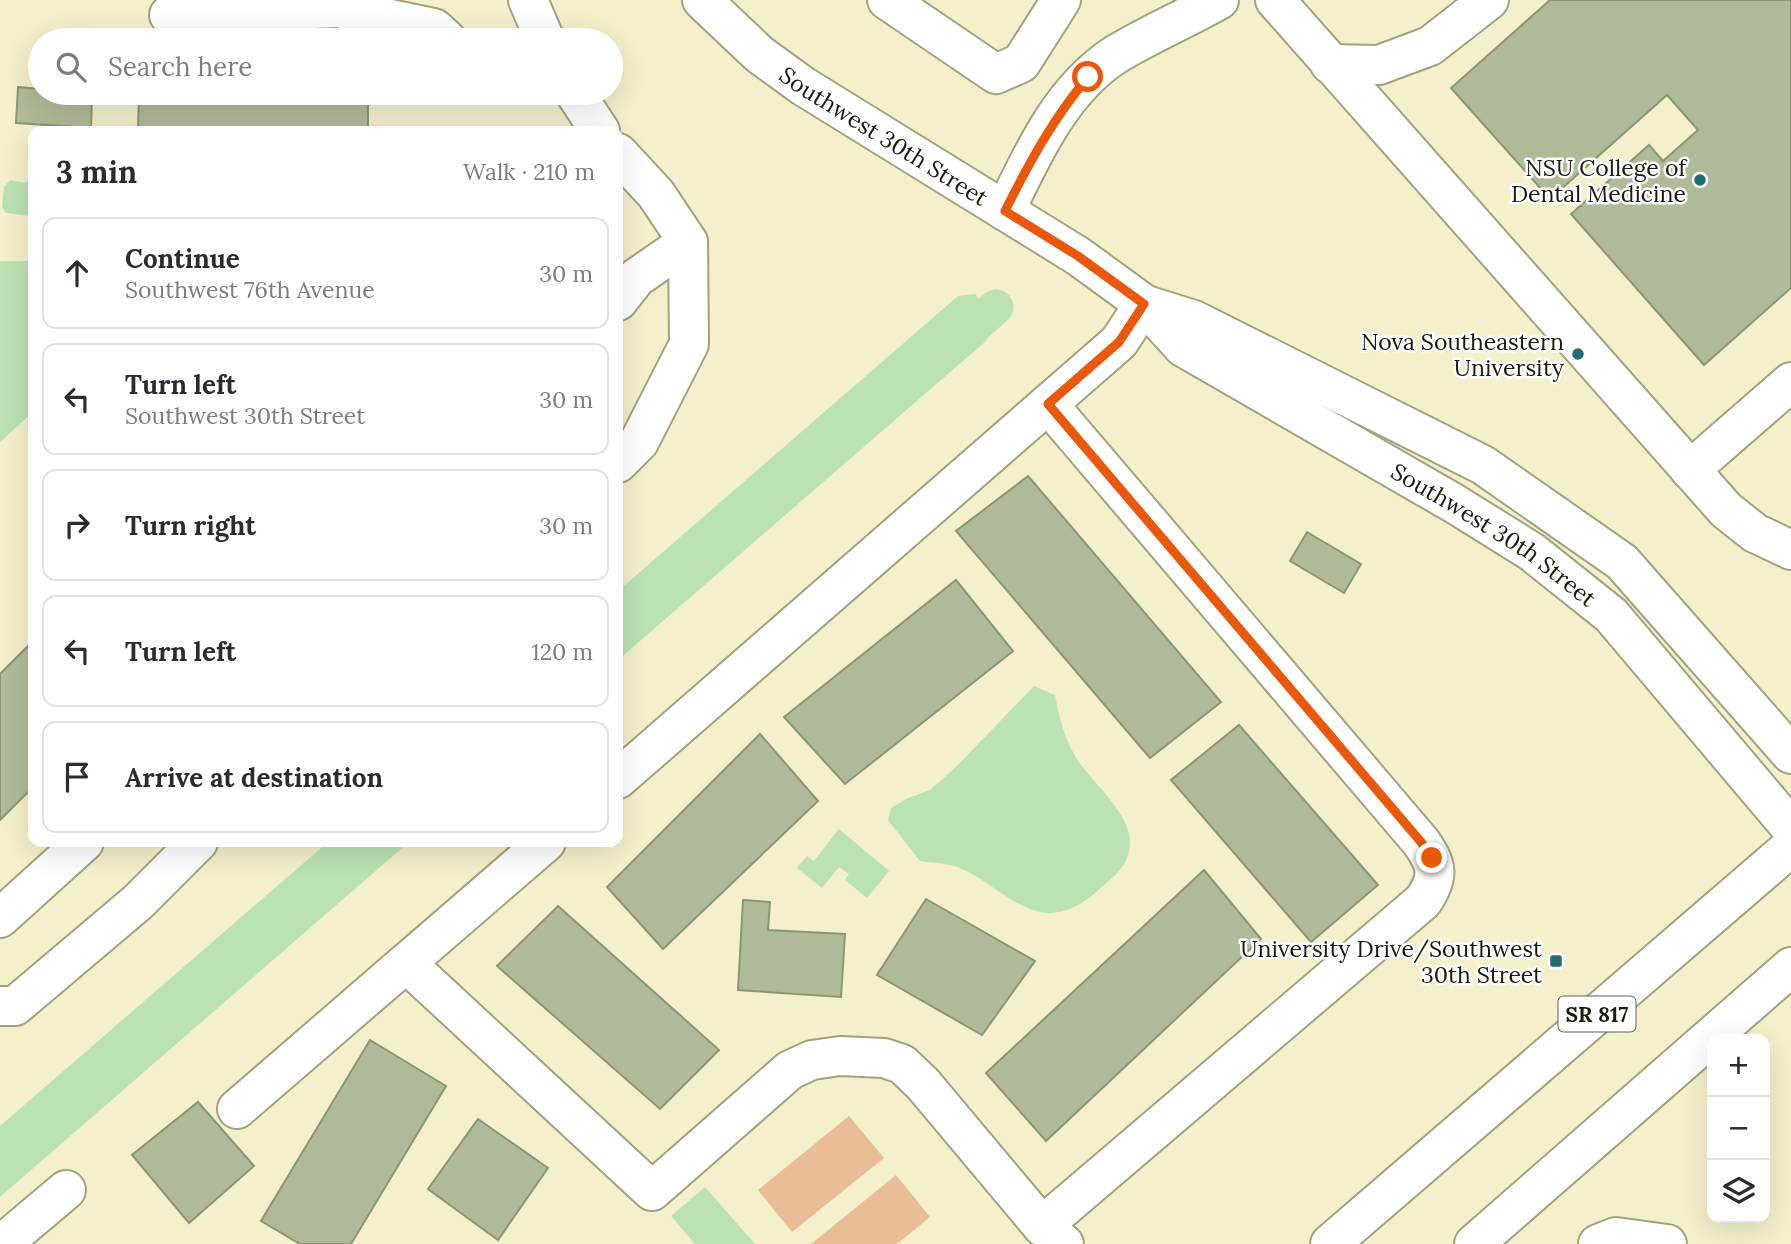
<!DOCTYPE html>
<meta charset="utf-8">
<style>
:root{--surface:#fff;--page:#f7f7f7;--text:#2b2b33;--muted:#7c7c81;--line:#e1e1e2}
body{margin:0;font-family:Lora,serif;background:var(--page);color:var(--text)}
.controls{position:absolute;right:21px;bottom:21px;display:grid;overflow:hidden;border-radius:14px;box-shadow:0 7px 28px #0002}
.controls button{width:63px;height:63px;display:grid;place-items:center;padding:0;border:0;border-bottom:2px solid var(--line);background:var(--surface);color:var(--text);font:35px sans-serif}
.stop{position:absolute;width:21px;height:21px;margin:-16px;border:5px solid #ea580c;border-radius:50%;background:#fff}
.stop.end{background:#ea580c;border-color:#fff;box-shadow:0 2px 7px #0008}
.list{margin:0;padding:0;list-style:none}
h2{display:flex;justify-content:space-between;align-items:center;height:91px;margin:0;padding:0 28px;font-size:30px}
h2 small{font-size:23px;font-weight:400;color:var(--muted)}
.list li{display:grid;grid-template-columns:46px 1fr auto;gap:21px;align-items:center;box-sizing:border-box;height:112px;margin:0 14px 14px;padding:0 14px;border:2px solid var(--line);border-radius:14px}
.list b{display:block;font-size:26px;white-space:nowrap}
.list p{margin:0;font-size:23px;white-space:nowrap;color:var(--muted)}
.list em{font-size:23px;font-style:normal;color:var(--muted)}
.icon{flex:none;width:38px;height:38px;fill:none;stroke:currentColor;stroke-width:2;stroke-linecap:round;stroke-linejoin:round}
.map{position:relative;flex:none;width:1791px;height:1244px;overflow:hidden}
.search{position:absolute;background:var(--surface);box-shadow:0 7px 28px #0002;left:28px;top:28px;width:595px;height:77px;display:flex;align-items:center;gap:18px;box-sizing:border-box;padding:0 24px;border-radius:38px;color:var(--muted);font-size:26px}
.panel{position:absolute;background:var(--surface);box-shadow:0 7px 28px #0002;left:28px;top:126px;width:595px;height:721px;border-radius:14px}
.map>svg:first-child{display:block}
.green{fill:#e9bd95}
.water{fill:#bae2b3}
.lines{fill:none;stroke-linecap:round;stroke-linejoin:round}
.canal{stroke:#bae2b3;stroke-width:35}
.building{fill:#b0bb99;stroke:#8b9675;stroke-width:2}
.minor-casing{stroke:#a5a17e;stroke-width:42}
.major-casing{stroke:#a5a17e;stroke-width:42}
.minor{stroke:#fff;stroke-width:38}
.major{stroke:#fff;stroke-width:38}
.route{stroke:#ea580c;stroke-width:9}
.poi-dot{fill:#226d71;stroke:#fff;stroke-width:2.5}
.labels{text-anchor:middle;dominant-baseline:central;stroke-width:5;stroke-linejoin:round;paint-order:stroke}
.shield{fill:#fff;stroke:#605f56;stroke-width:2}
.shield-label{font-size:21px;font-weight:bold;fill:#1c1a0d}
.street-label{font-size:23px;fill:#1c1a0d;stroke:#fff}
.poi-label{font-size:23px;fill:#1c1a0d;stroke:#fff;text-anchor:end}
</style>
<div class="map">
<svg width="1791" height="1244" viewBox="0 0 1791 1244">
<rect width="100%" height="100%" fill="#f4f0cb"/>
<g class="green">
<polygon points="849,1116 884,1158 792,1232 758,1190"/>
<polygon points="896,1175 930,1217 897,1244 811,1244"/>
</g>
<g class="water">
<polygon points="33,177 33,214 30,216 6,213 2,207 4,187 10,180 25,183"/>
<polygon points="0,261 33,261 33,412 0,442"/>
<polygon points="975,294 993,319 986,341 618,660 618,591 958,296"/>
<path d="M1034,686L1055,695C1059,717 1064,736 1075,756C1093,787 1148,823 1124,864C1118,875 1103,885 1094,894C1078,908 1057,917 1036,911C1006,902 985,877 957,867C946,863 932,863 920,861L888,820L891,808L906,799L930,790L957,766Z"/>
<polygon points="839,829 889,871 867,898 845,880 849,874 839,867 822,888 797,868 807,856 814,861"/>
<polygon points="328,842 409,842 0,1197 0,1126"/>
<polygon points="705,1187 755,1244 695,1244 671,1216"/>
</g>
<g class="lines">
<polyline class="canal" points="954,344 996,307"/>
</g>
<g class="building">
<polygon points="1550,0 1791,0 1791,288 1704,365 1571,214 1649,145 1663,161 1698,130 1667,95 1550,199 1451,88"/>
<polygon points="18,87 40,89 40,93 92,93 91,128 16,123"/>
<polygon points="139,93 368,98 368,131 138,131"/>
<polygon points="1028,476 1221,702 1150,758 956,531"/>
<polygon points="1307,532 1361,564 1344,593 1290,561"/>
<polygon points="956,580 1013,651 845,784 784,717"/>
<polygon points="33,641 33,787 0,820 0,674"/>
<polygon points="1239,725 1378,885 1311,942 1171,780"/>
<polygon points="760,734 818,801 663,949 607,887"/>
<polygon points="1204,870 1261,939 1046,1141 986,1073"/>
<polygon points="926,899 1035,961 982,1035 877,975"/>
<polygon points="743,900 770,902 768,930 845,934 841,997 738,990"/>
<polygon points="558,906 719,1050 660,1109 497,966"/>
<polygon points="370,1040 446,1086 351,1244 300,1244 261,1221"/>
<polygon points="198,1102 254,1166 189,1223 132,1155"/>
<polygon points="478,1119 548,1168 498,1240 428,1189"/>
</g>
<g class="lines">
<defs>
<g id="minor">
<polyline points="528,0 545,40"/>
<path id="s1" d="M702,0L759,54L803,86L1078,256L1144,304L1183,347L1455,504L1532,552L1611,615L1791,828"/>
<polyline points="887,0 996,74 1021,63 1061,0"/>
<polyline points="1275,0 1726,510 1755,533 1791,550"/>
<polyline points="337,8 434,28 447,40"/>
<polyline points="169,15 337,8 337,0"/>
<polyline points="1330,64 1379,65 1430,46 1489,0"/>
<polyline points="575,93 600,131"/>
<polyline points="618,153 656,194 688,242 689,344 639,442 618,463"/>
<path d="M1005,211C1032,155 1061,90 1115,55C1148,35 1185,19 1219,0"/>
<polyline points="618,301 636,278 688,242"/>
<polyline points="1146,305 1194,320 1483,465 1622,562 1791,754"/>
<polyline points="1690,470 1791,382"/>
<polyline points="618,779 1119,342 1144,304"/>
<polyline points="546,842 406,963 652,1191 790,1070 812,1060 840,1056 884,1058 902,1064 923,1084 1042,1226 1064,1244"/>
<polyline points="0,918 84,842"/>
<polyline points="0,1006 15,1006 138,902 198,842"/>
<polyline points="237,1109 406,963"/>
<path d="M1042,1226L1423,901C1440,876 1437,865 1421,842L1048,404"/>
<polyline points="2,1244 66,1190"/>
<polyline points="1598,1244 1616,1237 1667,1244"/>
</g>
<g id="major">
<polyline points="1330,1244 1791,847"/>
<polyline points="1474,1244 1791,967"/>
</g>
</defs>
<use href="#minor" class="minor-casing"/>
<use href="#major" class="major-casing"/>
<use href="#minor" class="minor"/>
<use href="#major" class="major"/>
</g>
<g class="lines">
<path class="route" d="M1088,77C1053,119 1030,161 1005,211L1078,256L1144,304L1119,342L1048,404L1421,842L1432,858"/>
</g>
<g class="poi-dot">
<circle cx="1700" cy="180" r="7"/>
<circle cx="1578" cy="354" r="7"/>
<rect x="1549" y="954" width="14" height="14" rx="3.5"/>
</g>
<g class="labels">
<rect class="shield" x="1558.5" y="996.5" width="77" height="35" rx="5"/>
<g class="shield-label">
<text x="1597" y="1014">SR 817</text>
</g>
<g class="street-label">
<text stroke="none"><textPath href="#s1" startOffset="228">Southwest 30th Street</textPath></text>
<text stroke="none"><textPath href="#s1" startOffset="959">Southwest 30th Street</textPath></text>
</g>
<g class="poi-label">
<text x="1686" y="167">NSU College of<tspan x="1686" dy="26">Dental Medicine</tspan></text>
<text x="1564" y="341">Nova Southeastern<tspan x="1564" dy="26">University</tspan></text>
<text x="1542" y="948">University Drive/Southwest<tspan x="1542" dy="26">30th Street</tspan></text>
</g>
</g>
</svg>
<div class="controls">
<button>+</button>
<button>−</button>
<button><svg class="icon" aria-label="layers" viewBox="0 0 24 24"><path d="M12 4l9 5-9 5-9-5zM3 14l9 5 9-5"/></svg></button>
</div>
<div class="stop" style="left:1088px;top:77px"></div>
<div class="stop end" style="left:1432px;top:858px"></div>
<div class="search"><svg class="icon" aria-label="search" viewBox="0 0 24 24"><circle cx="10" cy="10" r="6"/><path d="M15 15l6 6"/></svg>Search here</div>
<section class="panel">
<h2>3 min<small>Walk · 210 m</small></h2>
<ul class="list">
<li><svg class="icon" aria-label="ahead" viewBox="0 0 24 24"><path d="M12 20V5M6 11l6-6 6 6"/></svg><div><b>Continue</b><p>Southwest 76th Avenue</p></div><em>30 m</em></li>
<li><svg class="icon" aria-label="left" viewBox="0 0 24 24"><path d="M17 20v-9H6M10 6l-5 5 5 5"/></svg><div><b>Turn left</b><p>Southwest 30th Street</p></div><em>30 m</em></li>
<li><svg class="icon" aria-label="right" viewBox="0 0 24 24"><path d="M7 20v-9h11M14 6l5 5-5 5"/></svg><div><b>Turn right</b></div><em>30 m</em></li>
<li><svg class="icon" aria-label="left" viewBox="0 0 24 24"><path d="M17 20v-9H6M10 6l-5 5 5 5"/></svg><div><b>Turn left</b></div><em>120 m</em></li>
<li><svg class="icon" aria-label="arrive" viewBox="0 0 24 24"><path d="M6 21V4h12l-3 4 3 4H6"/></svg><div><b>Arrive at destination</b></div></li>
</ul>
</section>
</div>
